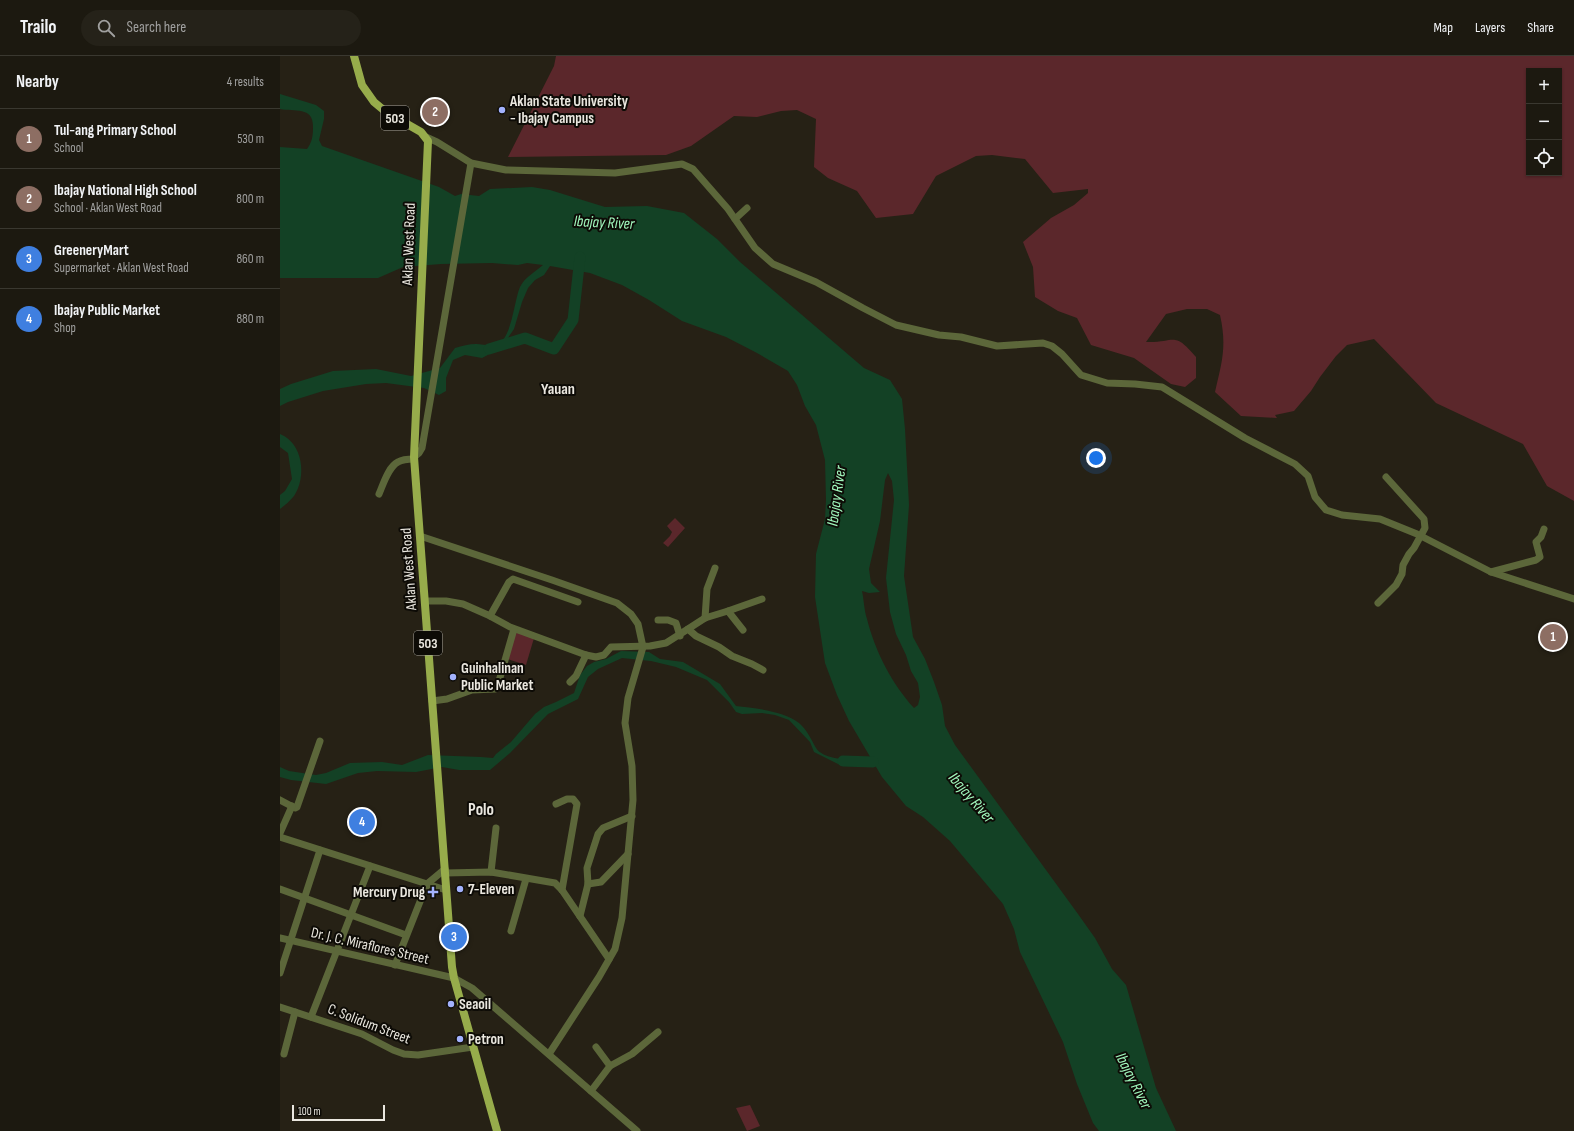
<!DOCTYPE html>
<meta charset="utf-8">
<style>
:root{--surface:#1c1910;--page:#252219;--text:#f1f3f6;--muted:#a0a09f;--line:#3a3830;--accent:#d93025}
body{margin:0;font-family:"Sofia Sans Condensed",sans-serif;background:var(--page);color:var(--text)}
.controls{position:absolute;right:12px;top:12px;display:grid;overflow:hidden;border-radius:0px;box-shadow:0 1px 3px #0004}
.controls button{width:36px;height:36px;display:grid;place-items:center;padding:0;border:0;border-bottom:1px solid var(--line);background:var(--surface);color:var(--text);font:20px sans-serif}
.scale{position:absolute;left:12px;bottom:10px;width:93px;box-sizing:border-box;padding-left:4px;border:2px solid #eae7df;border-top:0;font-size:11px;line-height:14px;white-space:nowrap;color:#eae7df;-webkit-text-stroke:3px #0d0b06;paint-order:stroke}
.you{position:absolute;left:816px;top:402px;width:14px;height:14px;margin:-10px;border:3px solid #fff;border-radius:50%;background:#1a73e8;box-shadow:0 0 0 6px #1a73e833}
.badge{display:grid;place-items:center;width:26px;height:26px;border-radius:50%;background:var(--accent);color:#fff;font-size:13px;font-weight:700}
.pin{position:absolute;translate:-50% -50%;border:2px solid #fff;box-shadow:0 1px 4px #0006}
.list{margin:0;padding:0;list-style:none}
h2{display:flex;justify-content:space-between;align-items:center;height:52px;margin:0;padding:0 16px;font-size:17px}
h2 small{font-size:13px;font-weight:400;color:var(--muted)}
.list li{display:grid;grid-template-columns:26px 1fr auto;gap:12px;align-items:center;box-sizing:border-box;height:60px;padding:0 16px;border-top:1px solid var(--line)}
.list b{display:block;font-size:15px;white-space:nowrap}
.list p{margin:0;font-size:13px;white-space:nowrap;color:var(--muted)}
.list em{font-size:13px;font-style:normal;color:var(--muted)}
.icon{flex:none;width:22px;height:22px;fill:none;stroke:currentColor;stroke-width:2;stroke-linecap:round;stroke-linejoin:round}
.map{position:relative;flex:none;width:1294px;height:1075px;overflow:hidden}
header{display:flex;align-items:center;gap:24px;box-sizing:border-box;height:56px;padding:0 20px;background:var(--surface);border-bottom:1px solid var(--line)}
header strong{font-size:19px}
nav{display:flex;gap:22px;margin-inline-start:auto;font-size:14px}
.search{width:280px;height:36px;background:var(--page);display:flex;align-items:center;gap:10px;box-sizing:border-box;padding:0 14px;border-radius:22px;color:var(--muted);font-size:15px}
main{display:flex}
aside{flex:1;background:var(--surface)}
.map>svg:first-child{display:block}
.green{fill:#5b272b;fill-rule:evenodd}
.water{fill:#134125;fill-rule:evenodd}
.lines{fill:none;stroke-linecap:round;stroke-linejoin:round}
.river{stroke:#134125;stroke-width:11}
.minor{stroke:#5c673a;stroke-width:7}
.major{stroke:#97ac4b;stroke-width:8}
.poi-dot{fill:#a3b2fd;stroke:#0d0b06;stroke-width:1.5}
.labels{text-anchor:middle;dominant-baseline:central;stroke-width:4;stroke-linejoin:round;paint-order:stroke}
.shield{fill:#0d0b06;stroke:#a8a59e;stroke-width:1}
.shield-label{font-size:14px;font-weight:bold;fill:#eae7df}
.poi-label{font-size:15px;font-weight:bold;fill:#eae7df;stroke:#0d0b06;text-anchor:start}
.street-label{font-size:15px;fill:#eae7df;stroke:#0d0b06}
.water-label{font-size:16px;font-style:italic;fill:#a1f8bd;stroke:#0d0b06}
.neighbourhood-label{font-size:16px;font-weight:bold;fill:#eae7df;stroke:#0d0b06}
.quarter-label{font-size:17px;font-weight:bold;fill:#eae7df;stroke:#0d0b06}
</style>
<header>
<strong>Trailo</strong>
<div class="search"><svg class="icon" aria-label="search" viewBox="0 0 24 24"><circle cx="10" cy="10" r="6"/><path d="M15 15l6 6"/></svg>Search here</div>
<nav><a>Map</a><a>Layers</a><a>Share</a></nav>
</header>
<main>
<aside>
<h2>Nearby<small>4 results</small></h2>
<ul class="list">
<li><span class="badge" style="background:#8d6e63">1</span><div><b>Tul-ang Primary School</b><p>School</p></div><em>530 m</em></li>
<li><span class="badge" style="background:#8d6e63">2</span><div><b>Ibajay National High School</b><p>School · Aklan West Road</p></div><em>800 m</em></li>
<li><span class="badge" style="background:#3f7fe0">3</span><div><b>GreeneryMart</b><p>Supermarket · Aklan West Road</p></div><em>860 m</em></li>
<li><span class="badge" style="background:#3f7fe0">4</span><div><b>Ibajay Public Market</b><p>Shop</p></div><em>880 m</em></li>
</ul>
</aside>
<div class="map">
<svg width="1294" height="1075" viewBox="0 0 1294 1075">
<rect width="100%" height="100%" fill="#262115"/>
<g class="green">
<path d="M276,0H1294V445L1267,430L1243,388L1156,347L1094,283L1067,289L1056,300L1040,321L1031,335L1014,355L995,359L997,362L961,360L935,336C942,306 947,290 940,259L927,253H907L886,258L866,286C896,287 893,274 916,301V322L905,331L891,328L854,302L811,289L797,262L778,255L755,241L753,211L743,186L771,162L794,149L808,137V133L773,137L745,103L712,99L696,100L656,120L633,158L596,162L577,135L548,122L534,111L536,63L517,54L501,55L477,61L454,60L411,90L386,99L228,101L274,10ZM1249,15H1279V117H1249Z"/>
<polygon points="395,462 405,472 388,491 383,487 390,480 392,476 387,470"/>
<polygon points="235,575 254,582 246,609 227,603"/>
<polygon points="470,1049 480,1070 467,1075 456,1052"/>
</g>
<g class="water">
<path d="M0,38L36,49L44,55V63L39,84L42,90L159,131L175,140L181,138L199,140L210,133L252,131L270,134L325,151L367,150L404,157L437,183L460,206L584,312L610,324L622,343L625,373L629,449L624,520L633,581L645,603L654,626L662,649L665,670L675,689L798,858L815,882L832,913L846,929L876,1032L896,1075H819L813,1067L797,1028L783,986L740,896L734,873L723,848L670,785L643,761L626,750L602,721L569,665L557,639L545,607L535,541L536,498L545,463L546,444L545,404L536,369L525,350L517,329L508,315L477,297L446,281L402,265L369,244L342,229L310,217L270,210L264,219L255,224L248,232L242,246L234,273L221,292L202,302L185,299L173,304L166,322V335L159,339L144,332L106,327L86,328L43,335L8,346L0,350V333L11,328L53,315L96,313L131,320L160,312L175,292C182,290 189,288 196,288C203,288 211,291 218,288C232,281 234,245 240,231C245,221 255,216 263,209L247,207L238,209L212,207L161,208L123,211L98,222H0V91L27,93C32,86 33,80 33,72C34,50 15,56 0,53ZM608,417L612,425L614,444L606,522L610,556L616,578L626,599L631,615L638,627L640,641L638,649L634,652C612,628 595,595 587,563C584,554 584,544 582,535L589,537L600,536L591,527L589,513L600,465L605,424Z"/>
<path d="M0,378C23,387 27,421 14,440C10,445 5,449 0,453V439L5,435L12,423L8,397L0,391Z"/>
<path d="M341,595L369,596L380,603L403,606L440,628L456,650C474,652 504,655 519,667C527,674 531,683 536,692C543,703 565,703 577,705L578,707L560,709L534,696L530,686L509,664L495,659L482,657L462,658L456,656L449,646L427,624L396,611L371,605L342,602L318,613L308,621L298,643L268,658L230,697L210,714H179L162,711L136,716L97,715L78,717L46,728L11,724L0,721V711L9,715L36,719L46,717L70,707L102,706L122,709L148,699L201,701L213,702L216,698L231,686L255,658L264,651L276,646L294,637L300,619L307,610L314,606L326,603Z"/>
</g>
<g class="lines">
<g class="river">
<polyline points="209,293 245,282 274,293 293,264 300,201"/>
<polyline points="563,705 593,706"/>
</g>
<g class="minor">
<polyline points="146,81 157,86 191,107 226,114 335,117 402,108 413,113 448,153 475,192 493,208 536,226 583,252 616,269 659,279 681,281 717,290 763,287 772,290 782,298 801,319 827,327 855,328 882,331 965,382 1015,408 1028,420 1035,441 1046,454 1062,459 1100,463 1137,478 1211,516 1294,543"/>
<polyline points="455,163 467,152"/>
<polyline points="134,401 139,397 142,392 191,107"/>
<path d="M99,438C103,429 108,411 118,406C123,403 129,403 134,403"/>
<polyline points="140,480 272,524 337,547 351,558 358,568 363,591 348,642 345,667 352,710 353,744 342,862 335,893 319,921 269,998"/>
<polyline points="1211,516 1256,504 1260,501 1256,486 1261,481 1264,473"/>
<polyline points="145,545 166,545 183,548 208,559 230,571 306,599 316,601 324,599 331,591 370,590 386,587 408,573 416,580 439,591 452,600 472,608 483,614"/>
<polyline points="1098,547 1116,529 1122,518 1123,509 1129,498 1134,492 1145,472 1144,463 1106,421"/>
<polyline points="448,555 482,543"/>
<polyline points="210,560 229,526 233,523 298,546"/>
<polyline points="425,562 427,533 435,512"/>
<polyline points="378,564 388,564 396,567 400,580"/>
<polyline points="408,573 425,562 448,555 463,574"/>
<polyline points="290,626 296,620 306,599"/>
<polyline points="152,645 167,643 192,634 215,633 217,632 234,573"/>
<polyline points="0,744 15,752 17,751 40,685"/>
<polyline points="276,748 287,743 293,743 297,748 282,834"/>
<polyline points="0,777 12,750"/>
<polyline points="0,781 166,834"/>
<polyline points="211,816 216,772"/>
<polyline points="165,817 211,816 275,827 282,834 329,903"/>
<polyline points="308,828 321,826 348,798"/>
<polyline points="0,833 126,879"/>
<polyline points="300,860 308,828 307,812 318,778 323,772 352,760"/>
<polyline points="231,875 246,823"/>
<polyline points="0,882 174,922 192,932 357,1075"/>
<polyline points="115,909 147,828 165,813"/>
<polyline points="0,917 40,794"/>
<polyline points="0,951 82,978 113,994 124,998 138,999 193,991"/>
<polyline points="31,961 90,810"/>
<polyline points="316,991 330,1010"/>
<polyline points="4,998 15,956"/>
<polyline points="311,1035 330,1010 352,998 378,976"/>
</g>
<polyline class="major" points="74,0 82,29 94,46 106,56 141,76 148,85 134,401 172,911 174,922 217,1075"/>
</g>
<g class="poi-dot">
<circle cx="222" cy="54" r="4"/>
<circle cx="173" cy="621" r="4"/>
<circle cx="180" cy="833" r="4"/>
<path d="M151 830h4v4h4v4h-4v4h-4v-4h-4v-4h4z"/>
<circle cx="171" cy="948" r="4"/>
<circle cx="180" cy="983" r="4"/>
</g>
<g class="labels">
<g class="shield">
<rect x="101" y="50" width="28" height="24" rx="3"/>
<rect x="134" y="575" width="28" height="24" rx="3"/>
</g>
<g class="shield-label">
<text x="115" y="62">503</text>
<text x="148" y="587">503</text>
</g>
<g class="poi-label">
<text x="230" y="45">Aklan State University<tspan x="230" dy="17">- Ibajay Campus</tspan></text>
<text x="181" y="612">Guinhalinan<tspan x="181" dy="17">Public Market</tspan></text>
<text x="188" y="833">7-Eleven</text>
<text x="145" y="836" text-anchor="end">Mercury Drug</text>
<text x="179" y="948">Seaoil</text>
<text x="188" y="983">Petron</text>
</g>
<g class="street-label">
<text transform="translate(129 188) rotate(-88)">Aklan West Road</text>
<text transform="translate(129 513) rotate(-94)">Aklan West Road</text>
<text transform="translate(90 890) rotate(13)">Dr. J. C. Miraflores Street</text>
<text transform="translate(89 968) rotate(21)">C. Solidum Street</text>
</g>
<g class="water-label">
<text transform="translate(324 167) rotate(3)">Ibajay River</text>
<text transform="translate(557 440) rotate(-82)">Ibajay River</text>
<text transform="translate(691 742) rotate(49)">Ibajay River</text>
<text transform="translate(853 1025) rotate(63)">Ibajay River</text>
</g>
<g class="neighbourhood-label">
<text x="278" y="333">Yauan</text>
</g>
<g class="quarter-label">
<text x="201" y="754">Polo</text>
</g>
</g>
</svg>
<div class="controls">
<button>+</button>
<button>−</button>
<button><svg class="icon" aria-label="locate" viewBox="0 0 24 24"><circle cx="12" cy="12" r="6"/><path d="M12 2v4M12 18v4M2 12h4M18 12h4"/></svg></button>
</div>
<div class="scale">100 m</div>
<div class="you"></div>
<div class="pin badge" style="left:1273px;top:581px;background:#8d6e63">1</div>
<div class="pin badge" style="left:155px;top:56px;background:#8d6e63">2</div>
<div class="pin badge" style="left:174px;top:881px;background:#3f7fe0">3</div>
<div class="pin badge" style="left:82px;top:766px;background:#3f7fe0">4</div>
</div>
</main>
